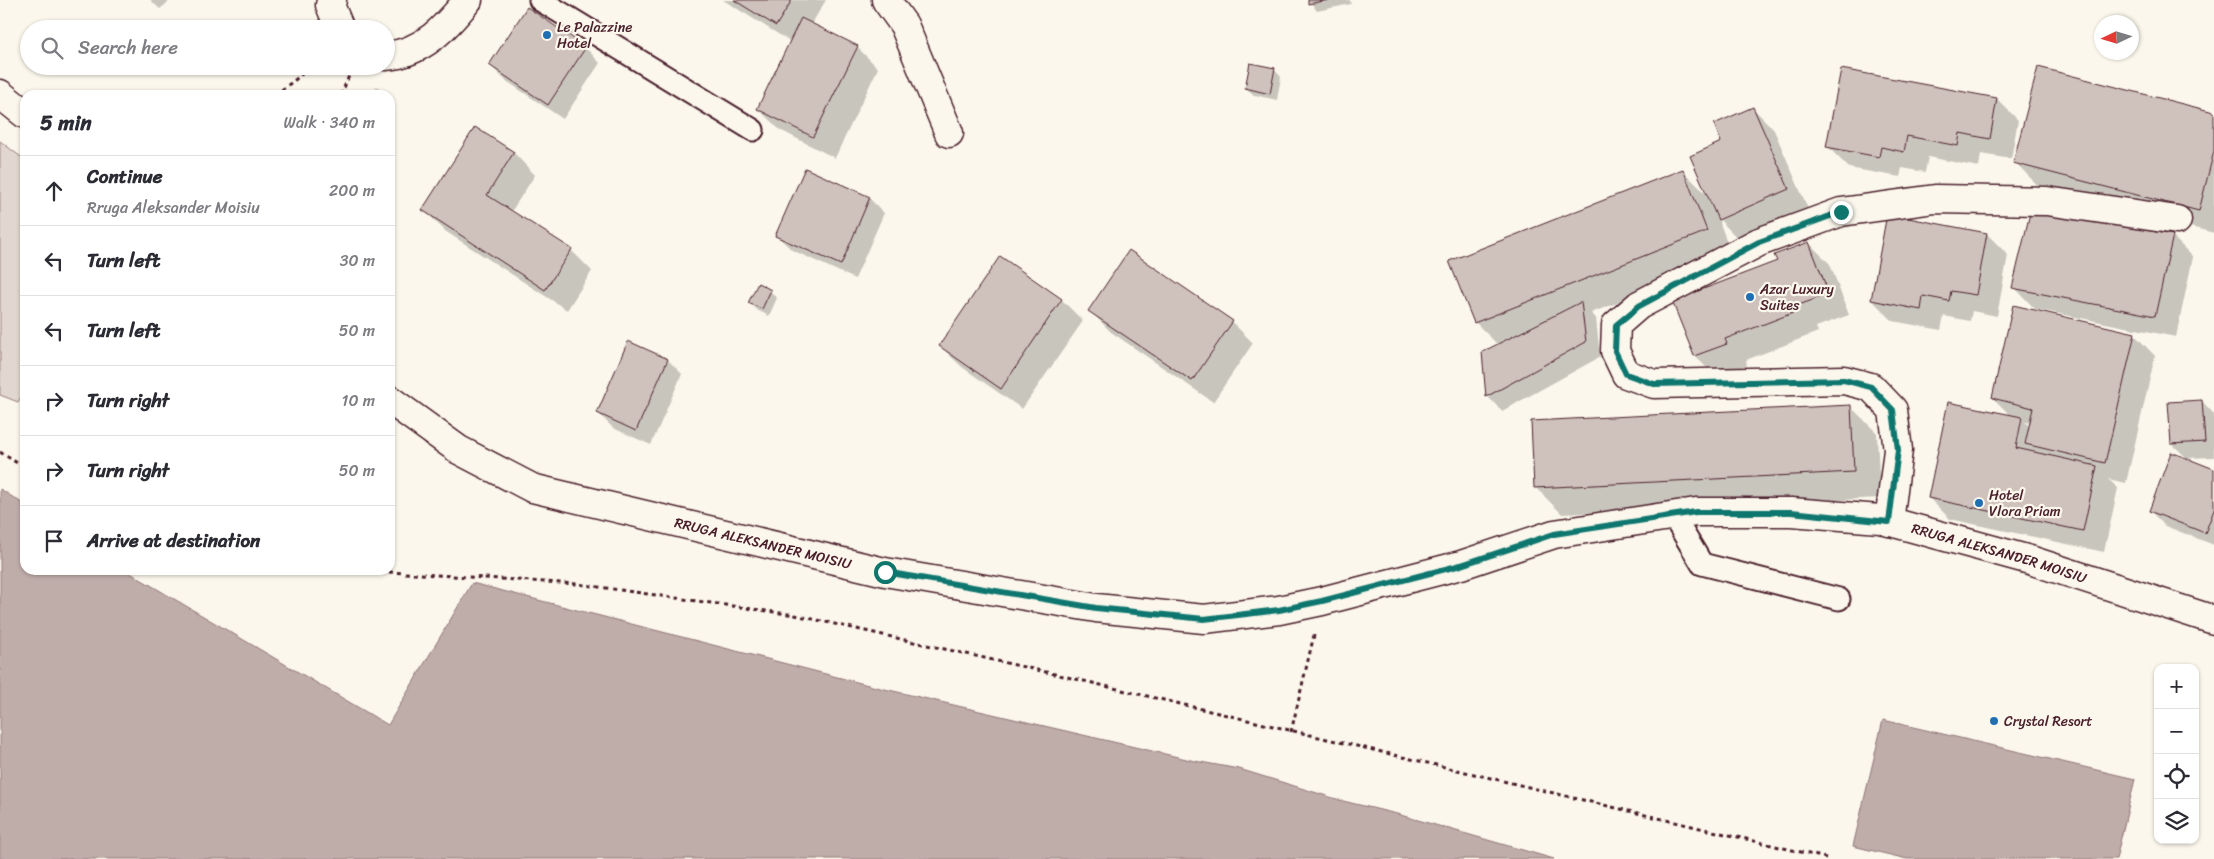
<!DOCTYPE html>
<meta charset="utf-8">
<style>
:root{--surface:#fff;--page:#f2f2f3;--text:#2b2b33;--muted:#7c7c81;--line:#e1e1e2}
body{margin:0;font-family:Sriracha,sans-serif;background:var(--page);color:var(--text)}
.controls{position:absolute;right:15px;bottom:15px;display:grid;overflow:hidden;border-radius:10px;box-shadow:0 1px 4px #0004}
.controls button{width:45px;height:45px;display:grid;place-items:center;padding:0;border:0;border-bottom:1px solid var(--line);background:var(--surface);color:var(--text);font:25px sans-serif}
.compass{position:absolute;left:2094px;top:15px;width:45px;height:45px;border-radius:50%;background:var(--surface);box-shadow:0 1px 4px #0004;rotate:266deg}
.stop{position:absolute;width:15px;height:15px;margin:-11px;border:4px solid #0f766e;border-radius:50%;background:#fff}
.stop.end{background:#0f766e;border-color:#fff;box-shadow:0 1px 5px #0008}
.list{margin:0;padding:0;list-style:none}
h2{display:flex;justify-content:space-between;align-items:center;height:65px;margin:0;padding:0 20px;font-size:21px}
h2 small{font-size:16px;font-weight:400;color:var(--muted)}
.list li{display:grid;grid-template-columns:32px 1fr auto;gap:15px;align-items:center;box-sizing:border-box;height:70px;padding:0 20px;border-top:1px solid var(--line)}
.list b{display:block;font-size:19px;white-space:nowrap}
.list p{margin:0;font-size:16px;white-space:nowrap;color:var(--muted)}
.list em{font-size:16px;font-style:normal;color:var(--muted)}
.icon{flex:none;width:28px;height:28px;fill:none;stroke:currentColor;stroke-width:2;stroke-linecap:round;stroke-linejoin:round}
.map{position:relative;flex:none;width:2214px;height:859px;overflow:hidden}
.search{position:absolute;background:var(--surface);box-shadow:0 1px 4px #0004;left:20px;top:20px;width:375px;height:55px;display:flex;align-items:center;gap:12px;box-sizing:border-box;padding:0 18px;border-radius:28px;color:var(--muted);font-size:19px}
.panel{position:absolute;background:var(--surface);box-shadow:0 1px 4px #0004;left:20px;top:90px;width:375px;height:485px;border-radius:15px}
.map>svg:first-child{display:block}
.green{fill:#e2d7d0;stroke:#967b7e}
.water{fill:#bfadaa;stroke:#907477}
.shadow{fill:#0003;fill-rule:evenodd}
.building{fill:#cfc2bc;stroke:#4a1f2b}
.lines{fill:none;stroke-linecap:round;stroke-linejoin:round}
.lane-casing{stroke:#4a1f2b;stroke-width:25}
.street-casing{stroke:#4a1f2b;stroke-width:31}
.primary-casing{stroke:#4a1f2b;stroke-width:31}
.path{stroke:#4a1f2b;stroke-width:3;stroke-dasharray:4 4;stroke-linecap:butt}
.lane{stroke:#fbf7ec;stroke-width:21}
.street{stroke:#fbf7ec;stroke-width:28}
.primary{stroke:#fbf7ec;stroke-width:28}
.route{stroke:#0f766e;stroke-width:6}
.poi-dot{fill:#1f6fb2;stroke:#fbf7ec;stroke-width:2}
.labels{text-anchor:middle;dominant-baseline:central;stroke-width:4.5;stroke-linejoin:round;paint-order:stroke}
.poi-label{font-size:14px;fill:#4a1f2b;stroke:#fbf7ec;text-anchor:start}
.street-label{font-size:14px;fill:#4a1f2b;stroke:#fbf7ec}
</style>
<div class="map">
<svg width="2214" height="859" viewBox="0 0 2214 859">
<rect width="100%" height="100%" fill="#fbf7ec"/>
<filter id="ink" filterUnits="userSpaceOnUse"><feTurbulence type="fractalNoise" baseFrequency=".02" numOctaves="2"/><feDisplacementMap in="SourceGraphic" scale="10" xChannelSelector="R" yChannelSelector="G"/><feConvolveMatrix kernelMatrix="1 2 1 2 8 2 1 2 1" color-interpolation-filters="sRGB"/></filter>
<g filter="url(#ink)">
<polygon class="green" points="0,141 25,160 25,391 18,402 0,395"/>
<g class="water">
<polygon points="0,489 25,505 25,570 125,570 388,725 472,583 876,687 1195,761 1239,769 1343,801 1397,814 1554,859 0,859"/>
<polygon points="1883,720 2135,779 2116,859 1907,859 1853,846"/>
</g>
<g class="shadow">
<polygon points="150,0 171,0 160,9"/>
<polygon points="723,0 826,0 811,25 857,47 878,68 835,158 780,130 758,109 791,42"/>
<polygon points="1309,0 1350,0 1351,4 1317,11"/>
<polygon points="527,9 586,48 600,63 563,119 505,80 490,65"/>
<polygon points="1274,69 1281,77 1277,100 1254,95 1246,88"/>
<polygon points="1997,99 2018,120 2011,159 1981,154 1979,167 1928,157 1925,172 1902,168 1900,177 1849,168 1828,147"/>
<polygon points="1753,108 1774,130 1809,211 1740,241 1718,218 1733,258 1591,313 1596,318 1600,357 1502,411 1487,396 1498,345 1475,322 1683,171 1709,197 1723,143"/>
<polygon points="2214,114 2214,233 2041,189 2015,162"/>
<polygon points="476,129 514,153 535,175 511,212 571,250 592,271 567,310 445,231 424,210"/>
<polygon points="869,198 884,213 855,279 792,250 777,236"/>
<polygon points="1888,215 1987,234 2008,255 1997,316 1972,311 1970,321 1944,316 1941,330 1893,321 1872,300"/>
<polygon points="2172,236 2193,257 2176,337 2035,309 2014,287"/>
<polygon points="1809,243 1830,264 1849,315 1816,327 1818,332 1746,360 1747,365 1716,377 1695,356 1674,302 1778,262"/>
<polygon points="1001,258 1062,300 1083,321 1022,409 962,367 940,346"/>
<polygon points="770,291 777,298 769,316 757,310 750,303"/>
<polygon points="1090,311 1232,322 1253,343 1213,402 1111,332"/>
<path d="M2134,334L2155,356L2126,483L2108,479L2118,488L2104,552L1950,519L1929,498L2011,416L1993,398ZM2025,422L2031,423L2030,427Z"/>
<polygon points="629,343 668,360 682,374 651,445 613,428 598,413"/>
<polygon points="2202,401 2214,414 2214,457 2187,458 2172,444"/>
<polygon points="1850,406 1877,433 1880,498 1562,514 1536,488"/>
<polygon points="2214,470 2214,545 2165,526 2150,511"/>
</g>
<g class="building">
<polygon points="734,0 792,0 776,26"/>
<polygon points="1308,0 1329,0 1308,4"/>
<polygon points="527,7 586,47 548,105 489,65"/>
<polygon points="801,18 858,46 813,137 757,109"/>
<polygon points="1250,63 1275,68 1270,94 1245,88"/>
<polygon points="2038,67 2214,112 2214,151 2199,211 2013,163"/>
<polygon points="1841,69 1997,98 1990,139 1960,133 1958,146 1907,136 1904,152 1881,147 1879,157 1826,147"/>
<polygon points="1753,107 1789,189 1718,220 1690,156 1721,142 1714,124"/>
<polygon points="475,127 514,152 487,195 572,249 545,290 422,210"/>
<polygon points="805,168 870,197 841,265 775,236"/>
<polygon points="1683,169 1707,231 1474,323 1449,261"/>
<polygon points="2031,209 2173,235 2155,316 2012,288"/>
<polygon points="1887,214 1987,233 1976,295 1951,291 1949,301 1923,296 1921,310 1871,300"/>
<polygon points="1809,242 1829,294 1796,306 1798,311 1725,339 1727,344 1694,356 1672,301 1777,261 1774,255"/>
<polygon points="1129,250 1233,321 1192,381 1088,311"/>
<polygon points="1000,256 1062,299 1001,389 939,346"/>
<polygon points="758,283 771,290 762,309 748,303"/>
<polygon points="1581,302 1586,342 1486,397 1482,352"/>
<polygon points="2013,305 2135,333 2105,463 2025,444 2033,408 1992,398"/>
<polygon points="628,341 668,359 636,431 597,413"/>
<polygon points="2202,400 2205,442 2171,444 2168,402"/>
<polygon points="1948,402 2022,417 2016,448 2097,466 2083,531 1928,498"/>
<polygon points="1851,405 1854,472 1534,488 1531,421"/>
<polygon points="2171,452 2214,469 2214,510 2205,533 2149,511"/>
</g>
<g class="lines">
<defs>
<g id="lane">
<polyline points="540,0 753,130"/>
<polyline points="1673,516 1702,564 1839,599"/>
</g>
<g id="street">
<polyline points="886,0 904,25 949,133"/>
<polyline points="1889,522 1898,450 1893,410 1871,387 1844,380 1654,384 1626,374 1615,351 1616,325 1639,305 1759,242 1841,212 1935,199 2047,201 2177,220"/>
</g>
<g id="primary">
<polyline points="332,0 330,5 340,29"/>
<path d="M386,56C423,53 446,27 468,0"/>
<polyline points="0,94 25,114"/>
<path id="s1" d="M390,400L459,450L532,488L885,572L1096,608L1204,619L1279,610L1322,601L1461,565L1554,534L1696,512H1791L1880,519L2030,560L2214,620"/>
</g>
</defs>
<use href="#lane" class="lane-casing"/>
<use href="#street" class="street-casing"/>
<use href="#primary" class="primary-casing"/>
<g class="path">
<polyline points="275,95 300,76 309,66"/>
<polyline points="341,95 353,66"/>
<polyline points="375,95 377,87"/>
<polyline points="0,452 25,468"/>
<polyline points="357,570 578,584 795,615 1059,675 1830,859"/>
<polyline points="1291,732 1314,635"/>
</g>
<use href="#lane" class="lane"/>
<use href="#street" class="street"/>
<use href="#primary" class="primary"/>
</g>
</g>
<g class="lines" filter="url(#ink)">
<polyline class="route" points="885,572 1096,608 1204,619 1279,610 1322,601 1461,565 1554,534 1696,512 1791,512 1889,522 1898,450 1893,410 1871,387 1844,380 1654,384 1626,374 1615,351 1616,325 1639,306 1759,242 1841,212"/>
</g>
<g class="poi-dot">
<circle cx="547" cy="35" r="5"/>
<circle cx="1750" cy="297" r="5"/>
<circle cx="1979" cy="503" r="5"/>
<circle cx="1994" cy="721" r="5"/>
</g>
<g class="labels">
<g class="poi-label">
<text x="557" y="27">Le Palazzine<tspan x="557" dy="16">Hotel</tspan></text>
<text x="1760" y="289">Azar Luxury<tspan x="1760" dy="16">Suites</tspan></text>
<text x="1989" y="495">Hotel<tspan x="1989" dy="16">Vlora Priam</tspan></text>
<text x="2004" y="721">Crystal Resort</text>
</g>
<g class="street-label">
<text stroke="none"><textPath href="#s1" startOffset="405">RRUGA ALEKSANDER MOISIU</textPath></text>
<text stroke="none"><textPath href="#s1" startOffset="1666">RRUGA ALEKSANDER MOISIU</textPath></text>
</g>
</g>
</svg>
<div class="controls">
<button>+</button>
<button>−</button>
<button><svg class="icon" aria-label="locate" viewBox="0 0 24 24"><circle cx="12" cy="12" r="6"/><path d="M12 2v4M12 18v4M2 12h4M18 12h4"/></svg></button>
<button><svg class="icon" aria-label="layers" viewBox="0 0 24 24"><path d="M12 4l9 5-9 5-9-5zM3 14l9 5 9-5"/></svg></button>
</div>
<svg class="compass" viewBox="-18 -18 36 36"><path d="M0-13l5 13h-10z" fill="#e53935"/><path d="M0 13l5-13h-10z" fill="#7c7c81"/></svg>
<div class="stop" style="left:885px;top:572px"></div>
<div class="stop end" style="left:1841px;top:212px"></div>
<div class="search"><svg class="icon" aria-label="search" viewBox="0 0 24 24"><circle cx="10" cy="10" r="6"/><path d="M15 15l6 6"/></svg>Search here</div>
<section class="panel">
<h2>5 min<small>Walk · 340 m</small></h2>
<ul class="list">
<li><svg class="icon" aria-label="ahead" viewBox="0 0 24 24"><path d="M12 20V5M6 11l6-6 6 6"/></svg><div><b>Continue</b><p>Rruga Aleksander Moisiu</p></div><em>200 m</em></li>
<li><svg class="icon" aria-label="left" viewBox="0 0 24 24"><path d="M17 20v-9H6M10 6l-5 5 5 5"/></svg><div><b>Turn left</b></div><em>30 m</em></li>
<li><svg class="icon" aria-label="left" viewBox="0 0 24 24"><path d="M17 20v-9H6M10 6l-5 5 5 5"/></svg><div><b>Turn left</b></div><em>50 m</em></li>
<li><svg class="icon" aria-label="right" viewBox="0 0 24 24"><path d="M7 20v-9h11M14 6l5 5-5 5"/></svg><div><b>Turn right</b></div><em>10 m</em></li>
<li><svg class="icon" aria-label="right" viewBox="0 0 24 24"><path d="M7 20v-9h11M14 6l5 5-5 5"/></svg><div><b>Turn right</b></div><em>50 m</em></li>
<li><svg class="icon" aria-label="arrive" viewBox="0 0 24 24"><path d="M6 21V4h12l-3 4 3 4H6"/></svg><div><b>Arrive at destination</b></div></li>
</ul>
</section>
</div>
